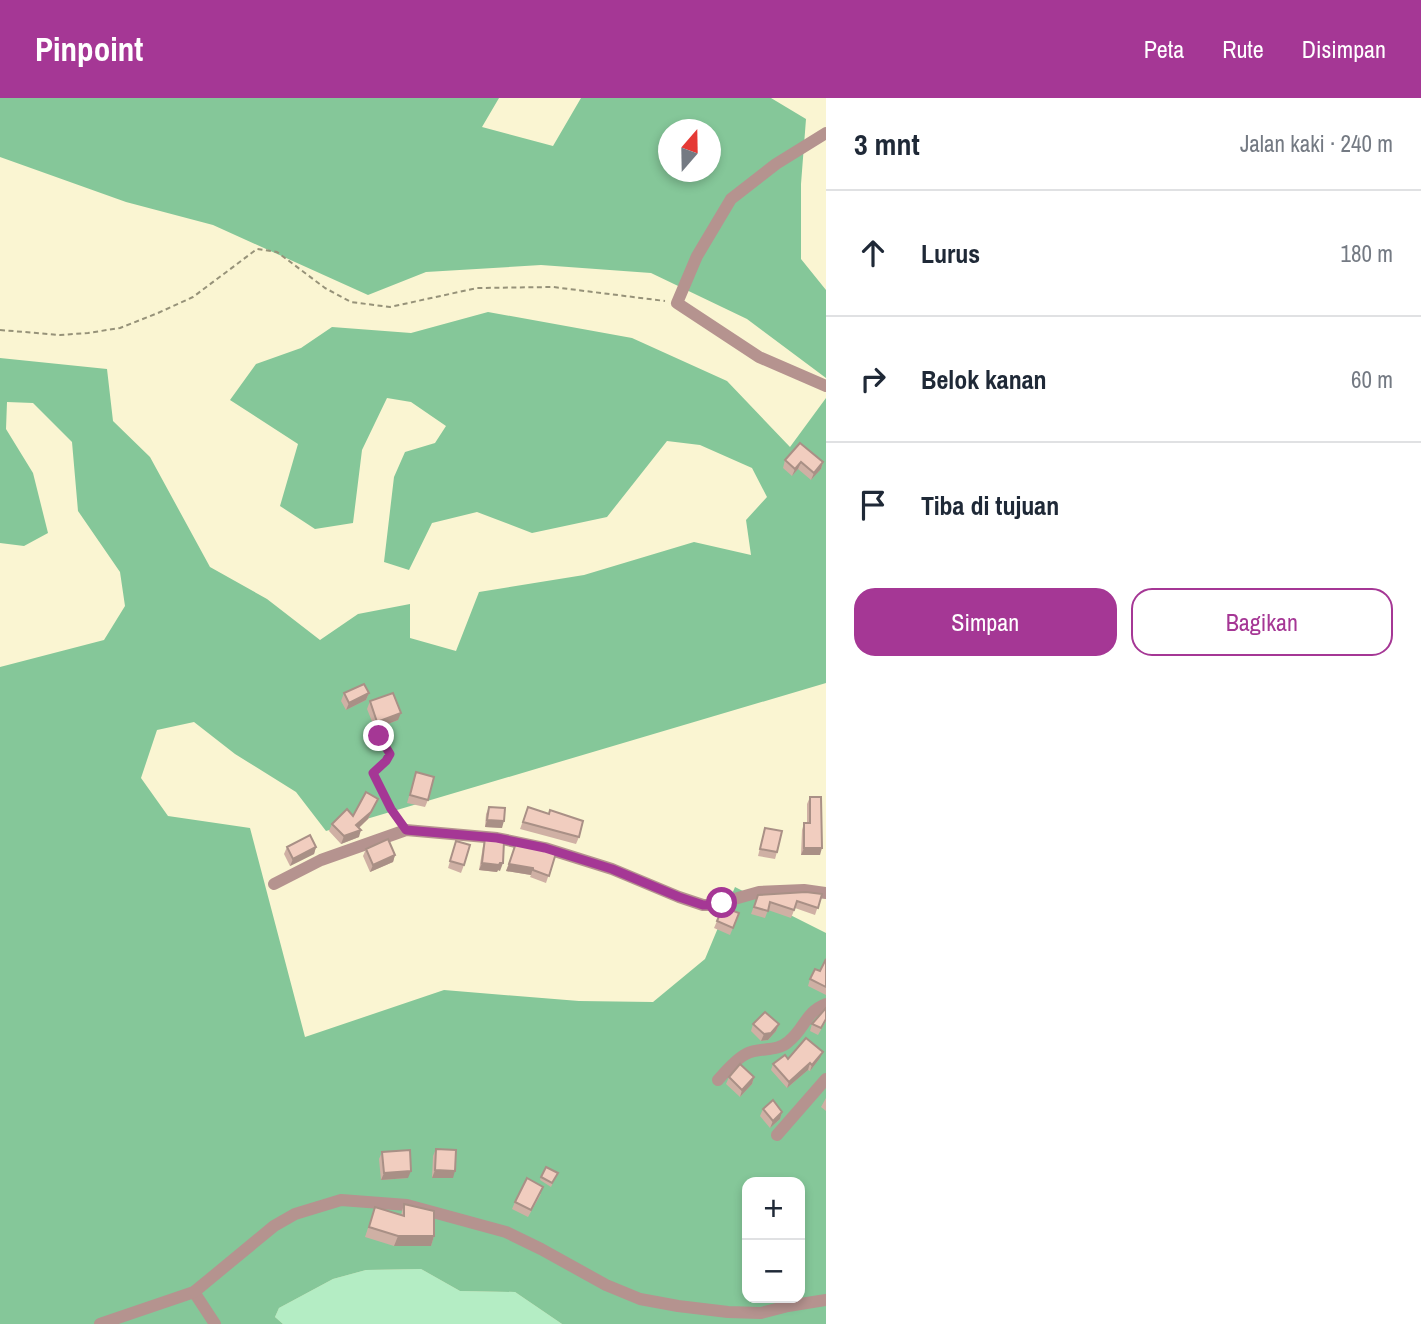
<!DOCTYPE html>
<html lang="id">
<meta charset="utf-8">
<style>
:root{--surface:#fff;--page:#f2f2f3;--text:#1f2937;--muted:#747a83;--line:#e0e1e3;--accent:#a53795}
body{margin:0;font-family:"Archivo Narrow",sans-serif;background:var(--page);color:var(--text)}
.controls{position:absolute;right:21px;bottom:21px;display:grid;overflow:hidden;border-radius:14px;box-shadow:0 4px 10px #0003}
.controls button{width:63px;height:63px;display:grid;place-items:center;padding:0;border:0;border-bottom:2px solid var(--line);background:var(--surface);color:var(--text);font:35px sans-serif}
.compass{position:absolute;left:658px;top:21px;width:63px;height:63px;border-radius:50%;background:var(--surface);box-shadow:0 4px 10px #0003;rotate:20deg}
.stop{position:absolute;width:21px;height:21px;margin:-16px;border:5px solid #a53795;border-radius:50%;background:#fff}
.stop.end{background:#a53795;border-color:#fff;box-shadow:0 2px 7px #0008}
.list{margin:0;padding:0;list-style:none}
h2{display:flex;justify-content:space-between;align-items:center;height:91px;margin:0;padding:0 28px;font-size:30px}
h2 small{font-size:23px;font-weight:400;color:var(--muted)}
.list li{display:grid;grid-template-columns:46px 1fr auto;gap:21px;align-items:center;box-sizing:border-box;height:126px;padding:0 28px;border-top:2px solid var(--line)}
.list b{display:block;font-size:26px;white-space:nowrap}
.list em{font-size:23px;font-style:normal;color:var(--muted)}
.actions{display:flex;gap:14px;padding:21px 28px}
.actions a{flex:1;padding:16px 0;border:2px solid var(--accent);border-radius:21px;text-align:center;font-size:24px;color:var(--accent)}
.actions .main{background:var(--accent);color:#fff}
.icon{flex:none;width:38px;height:38px;fill:none;stroke:currentColor;stroke-width:2;stroke-linecap:round;stroke-linejoin:round}
.map{position:relative;flex:none;width:826px;height:1226px;overflow:hidden}
header{display:flex;align-items:center;gap:42px;box-sizing:border-box;height:98px;padding:0 35px;background:var(--accent);color:#fff}
header strong{font-size:33px}
nav{display:flex;gap:38px;margin-inline-start:auto;font-size:24px}
main{display:flex}
aside{flex:1;background:var(--surface)}
.map>svg:first-child{display:block}
.green{fill:#b4edc4}
.forest{fill:#85c799;fill-rule:evenodd}
.lines{fill:none;stroke-linecap:round;stroke-linejoin:round}
.path{stroke:#969279;stroke-width:2;stroke-dasharray:5 3.5;stroke-linecap:butt}
.service{stroke:#b5938f;stroke-width:6}
.minor{stroke:#b5938f;stroke-width:12}
.wall{fill:#cfb0a4}
.shaded-wall{fill:#a99086}
.building{fill:#f1cdbf;stroke:#a99086;stroke-width:2}
.route{stroke:#a53795;stroke-width:9}
</style>
<header>
<strong>Pinpoint</strong>
<nav><a>Peta</a><a>Rute</a><a>Disimpan</a></nav>
</header>
<main>
<div class="map">
<svg width="826" height="1226" viewBox="0 0 826 1226">
<rect width="100%" height="100%" fill="#faf5d2"/>
<polygon class="green" points="421,1171 460,1193 515,1194 562,1226 283,1226 275,1219 279,1210 333,1181 366,1172"/>
<g class="forest">
<path d="M0,0H499L482,29L553,48L581,0H771L806,21L801,86V161L826,192V280L747,221L651,175L541,167L426,174L368,197L213,127L126,104L0,59ZM668,32H710V74H668Z"/>
<path d="M488,214L632,240L727,283L790,349L826,300V585L326,733L296,694L235,656L194,624L157,632L141,680L168,718L250,730L305,939L444,892L579,903L653,904L705,861L735,789L826,835V1226H562L515,1194L460,1193L421,1171L366,1172L333,1181L279,1210L275,1219L283,1226H0V569L104,542L125,508L120,474L78,413L72,344L33,305L7,304L6,331L33,375L48,435L24,448L0,445V260L107,271L113,323L150,359L210,469L267,501L320,542L358,516L410,506V540L456,553L479,494L584,477L694,444L751,457L746,422L767,399L752,370L700,347L667,343L607,419L532,435L477,414L432,425L409,472L384,464L394,379L405,354L435,345L446,328L411,304L387,300L362,352L353,425L315,431L280,408L298,346L230,302L256,266L301,250L332,229L411,235ZM747,1084H800V1200H747Z"/>
</g>
<g class="lines">
<polyline class="path" points="0,232 60,237 88,235 120,230 158,215 193,199 257,151 277,154 325,190 351,204 390,209 477,190 553,189 665,203"/>
<polyline class="service" points="379,638 390,656 386,663 373,675 391,711 406,732"/>
<g class="minor">
<polyline points="826,35 776,66 731,101 697,158 677,205 759,259 826,288"/>
<polyline points="274,786 321,762 406,732 497,740 545,750 612,771 679,799 703,807 713,807 759,794 804,792 826,795"/>
<path d="M718,982C726,973 736,961 746,956C759,949 777,954 788,944C805,931 805,914 826,906"/>
<polyline points="777,1037 826,981"/>
<polyline points="194,1194 215,1226"/>
<polyline points="100,1226 194,1194 274,1128 295,1116 341,1102 407,1107 506,1134 541,1151 606,1187 640,1201 678,1208 728,1214 761,1215 788,1208 826,1202"/>
</g>
</g>
<g class="wall">
<polygon points="785,362 823,364 821,371 811,382 798,371 792,378 783,370"/>
<polygon points="344,595 369,595 366,602 346,612 341,603"/>
<polygon points="370,603 398,622 375,631 367,611"/>
<polygon points="416,674 428,702 425,709 407,705"/>
<polygon points="810,699 821,725 820,757 801,757 802,732 804,725 807,725 807,706"/>
<polygon points="375,708 368,721 359,730 359,739 341,746 329,733 332,726 353,718"/>
<polygon points="489,709 502,730 485,729 486,716"/>
<polygon points="528,709 579,739 576,746 520,731"/>
<polygon points="765,730 777,754 775,761 758,758"/>
<polygon points="485,740 500,773 498,772 497,774 479,772 483,748"/>
<polygon points="516,745 556,755 546,785 530,779 531,777 506,773"/>
<polygon points="287,749 316,749 314,756 290,768 284,756"/>
<polygon points="454,750 464,767 461,775 448,770"/>
<polygon points="366,751 395,757 393,764 370,774 363,758"/>
<polygon points="783,796 822,796 815,817 795,810 791,820 768,812 765,820 751,816 758,797"/>
<polygon points="723,809 739,815 730,837 714,830"/>
<polygon points="826,861 826,897 808,888 810,881 820,873"/>
<polygon points="826,923 818,937 810,933 812,926"/>
<polygon points="753,926 779,926 776,933 768,942 761,943 751,933"/>
<polygon points="820,960 810,973 808,972 787,990 771,972 773,966 788,961"/>
<polygon points="729,979 754,979 752,986 740,999 726,986"/>
<polygon points="826,1000 826,1013 821,1009"/>
<polygon points="763,1011 782,1014 780,1021 770,1030 760,1018"/>
<polygon points="436,1051 453,1080 432,1080 433,1058"/>
<polygon points="382,1054 408,1080 381,1082 379,1061"/>
<polygon points="556,1078 551,1089 540,1082 541,1079"/>
<polygon points="541,1096 528,1119 512,1111 515,1104"/>
<polygon points="404,1106 434,1138 431,1148 394,1148 365,1139 375,1109 401,1117"/>
</g>
<g class="shaded-wall">
<polygon points="801,364 798,371 792,378 795,371"/>
<polygon points="823,364 821,371 811,382 814,375"/>
<polygon points="369,595 366,602 346,612 349,605"/>
<polygon points="401,615 398,622 375,631 377,624"/>
<polygon points="378,701 368,721 354,734 356,727"/>
<polygon points="487,722 504,723 502,730 485,729"/>
<polygon points="361,732 359,739 341,746 344,738"/>
<polygon points="316,749 314,756 290,768 293,761"/>
<polygon points="804,750 822,750 820,757 801,757"/>
<polygon points="395,757 393,764 370,774 373,767"/>
<polygon points="482,765 503,765 500,773 498,772 497,774 479,772"/>
<polygon points="509,766 533,770 531,777 506,773"/>
<polygon points="779,926 776,933 768,942 761,943 764,936"/>
<polygon points="823,954 820,960 810,973 812,967"/>
<polygon points="810,965 808,972 787,990 789,984"/>
<polygon points="754,979 752,986 740,999 742,992"/>
<polygon points="782,1014 780,1021 770,1030 773,1023"/>
<polygon points="435,1072 455,1073 453,1080 432,1080"/>
<polygon points="411,1073 408,1080 381,1082 384,1075"/>
<polygon points="398,1138 434,1138 431,1148 394,1148"/>
</g>
<g class="building">
<polygon points="800,345 823,364 814,375 801,364 795,371 785,362"/>
<polygon points="364,586 369,595 349,605 344,595"/>
<polygon points="393,595 401,615 377,624 370,603"/>
<polygon points="416,674 434,679 428,702 410,697"/>
<polygon points="366,694 378,701 371,714 356,727 361,732 344,738 332,726 347,711 353,718"/>
<polygon points="810,699 821,699 822,750 804,750 804,725 810,725"/>
<polygon points="489,709 505,710 504,723 487,722"/>
<polygon points="528,709 549,716 550,712 583,723 579,739 523,724"/>
<polygon points="765,730 782,733 777,754 760,751"/>
<polygon points="310,737 316,749 293,761 287,749"/>
<polygon points="485,740 504,743 503,765 500,765 499,767 482,765"/>
<polygon points="388,741 395,757 373,767 366,751"/>
<polygon points="456,743 470,747 464,767 450,763"/>
<polygon points="516,745 556,755 549,778 533,772 533,770 509,766"/>
<polygon points="806,794 822,796 818,810 797,803 794,812 770,804 768,813 754,809 758,797"/>
<polygon points="723,809 739,815 733,830 717,823"/>
<polygon points="826,861 826,889 810,881 815,871 820,873"/>
<polygon points="826,910 826,921 821,930 812,926"/>
<polygon points="765,914 779,926 771,935 764,936 753,926"/>
<polygon points="806,940 823,954 812,967 810,965 789,984 773,966 785,957 788,961"/>
<polygon points="740,966 754,979 742,992 729,979"/>
<polygon points="773,1002 782,1014 773,1023 763,1011"/>
<polygon points="436,1051 456,1052 455,1073 435,1072"/>
<polygon points="410,1052 411,1073 384,1075 382,1054"/>
<polygon points="546,1069 558,1075 552,1085 541,1079"/>
<polygon points="527,1080 543,1089 531,1112 515,1104"/>
<polygon points="404,1106 434,1113 434,1138 398,1138 369,1129 375,1109 404,1118"/>
</g>
<g class="lines">
<polyline class="route" points="379,638 390,656 386,663 373,675 391,711 406,732 497,740 545,750 612,771 679,799 703,807 713,807 722,805"/>
</g>
</svg>
<div class="controls">
<button>+</button>
<button>−</button>
</div>
<svg class="compass" viewBox="-18 -18 36 36"><path d="M0-13l5 13h-10z" fill="#e53935"/><path d="M0 13l5-13h-10z" fill="#747a83"/></svg>
<div class="stop" style="left:722px;top:805px"></div>
<div class="stop end" style="left:379px;top:638px"></div>
</div>
<aside>
<h2>3 mnt<small>Jalan kaki · 240 m</small></h2>
<ul class="list">
<li><svg class="icon" aria-label="ahead" viewBox="0 0 24 24"><path d="M12 20V5M6 11l6-6 6 6"/></svg><div><b>Lurus</b></div><em>180 m</em></li>
<li><svg class="icon" aria-label="right" viewBox="0 0 24 24"><path d="M7 20v-9h11M14 6l5 5-5 5"/></svg><div><b>Belok kanan</b></div><em>60 m</em></li>
<li><svg class="icon" aria-label="arrive" viewBox="0 0 24 24"><path d="M6 21V4h12l-3 4 3 4H6"/></svg><div><b>Tiba di tujuan</b></div></li>
</ul>
<div class="actions"><a class="main">Simpan</a><a>Bagikan</a></div>
</aside>
</main>
